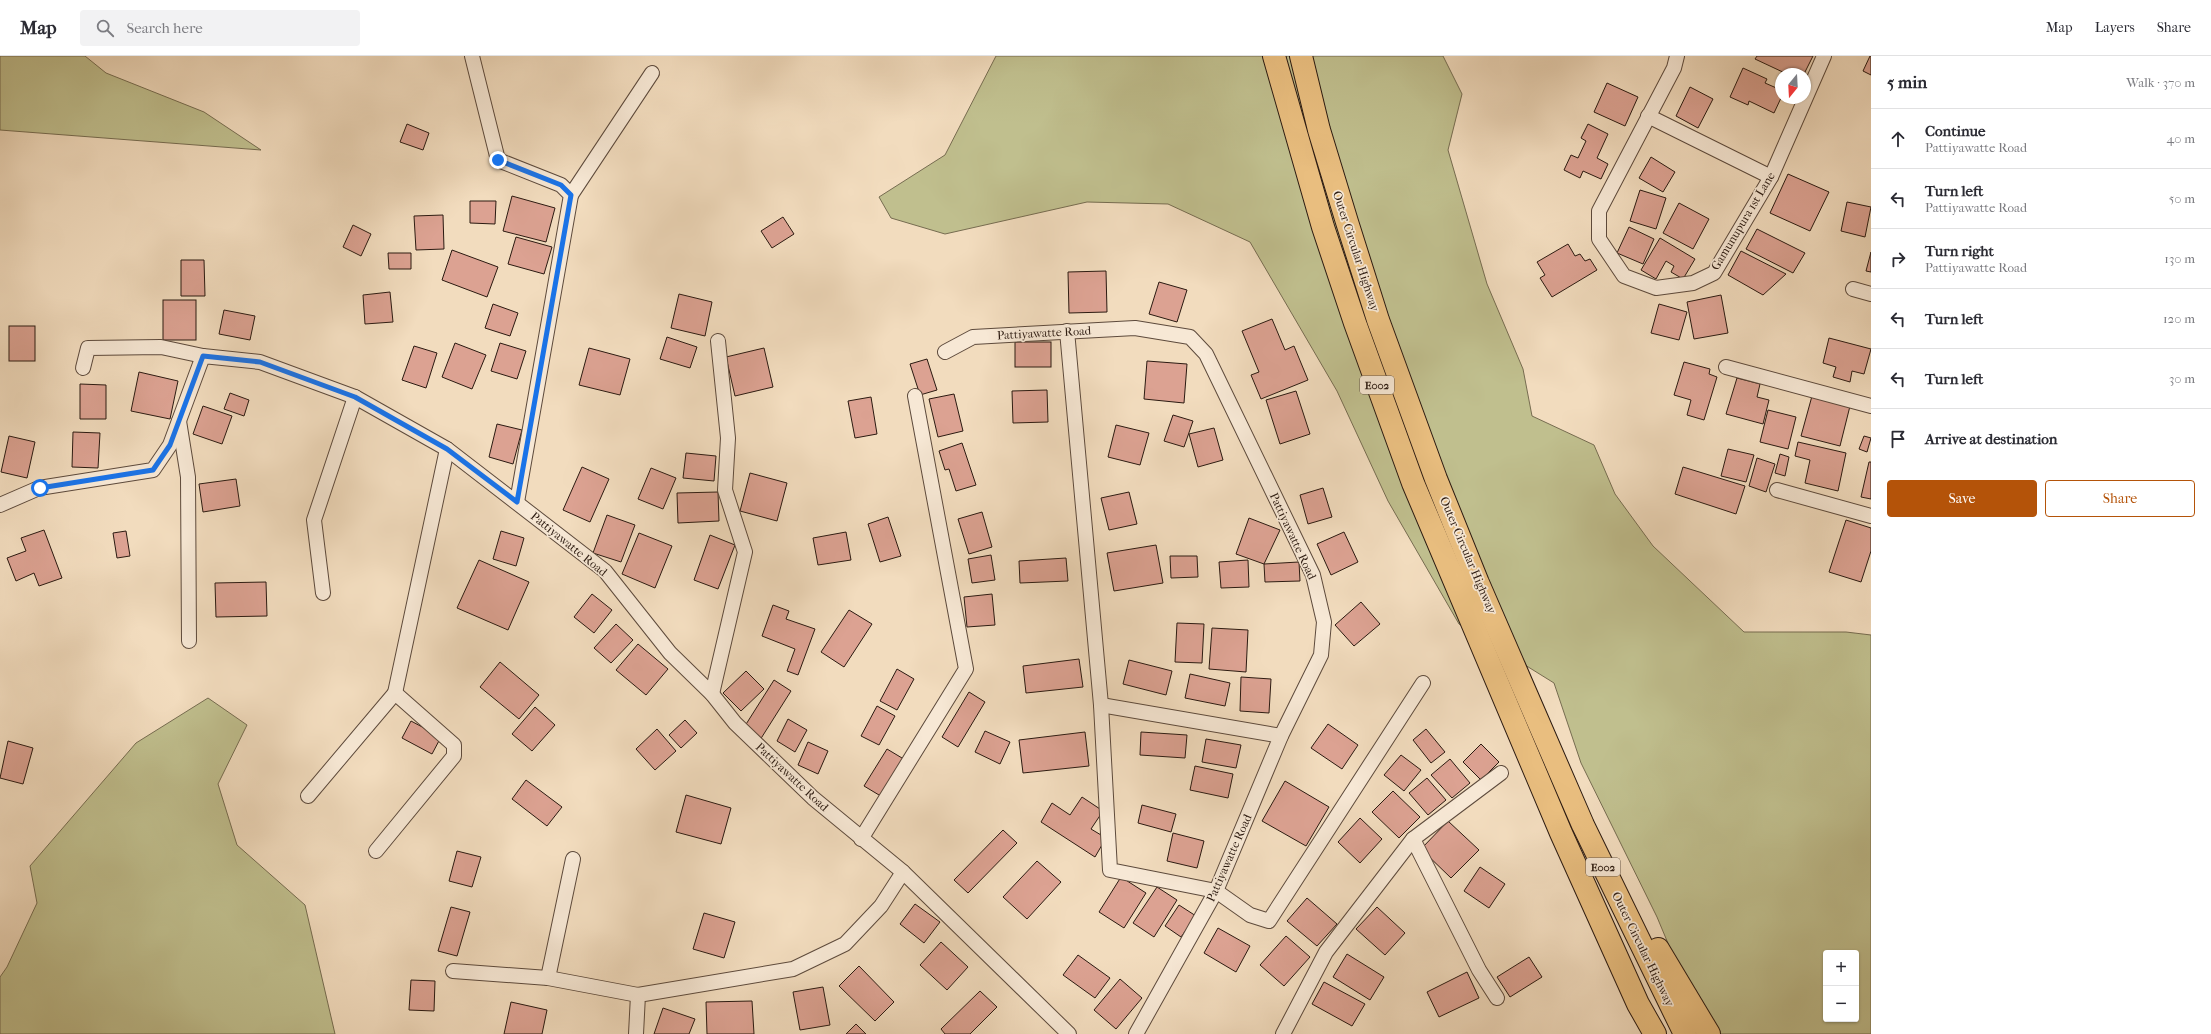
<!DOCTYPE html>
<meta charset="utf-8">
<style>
:root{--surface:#fff;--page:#f2f2f3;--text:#2b2b33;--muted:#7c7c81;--line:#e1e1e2;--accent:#b45309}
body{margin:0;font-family:"IM FELL French Canon",serif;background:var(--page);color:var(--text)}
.controls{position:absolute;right:12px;bottom:12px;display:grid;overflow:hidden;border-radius:4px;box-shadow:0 1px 3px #0004}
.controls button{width:36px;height:36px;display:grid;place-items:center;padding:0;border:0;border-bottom:1px solid var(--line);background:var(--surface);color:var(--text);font:20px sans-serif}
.compass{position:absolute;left:1775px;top:12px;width:36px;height:36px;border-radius:50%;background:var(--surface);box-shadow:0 1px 3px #0004;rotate:198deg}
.stop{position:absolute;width:12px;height:12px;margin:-9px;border:3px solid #1a73e8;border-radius:50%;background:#fff}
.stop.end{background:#1a73e8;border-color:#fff;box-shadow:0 1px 4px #0008}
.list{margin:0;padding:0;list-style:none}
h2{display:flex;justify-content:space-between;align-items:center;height:52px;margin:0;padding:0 16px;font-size:17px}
h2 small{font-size:13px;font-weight:400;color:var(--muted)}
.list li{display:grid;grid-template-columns:26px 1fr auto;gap:12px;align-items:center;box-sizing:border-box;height:60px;padding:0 16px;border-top:1px solid var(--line)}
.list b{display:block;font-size:15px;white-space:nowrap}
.list p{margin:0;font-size:13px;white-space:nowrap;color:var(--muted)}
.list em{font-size:13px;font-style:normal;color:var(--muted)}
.actions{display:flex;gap:8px;padding:12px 16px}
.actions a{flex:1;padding:9px 0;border:1px solid var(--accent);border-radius:4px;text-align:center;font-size:14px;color:var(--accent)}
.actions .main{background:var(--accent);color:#fff}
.icon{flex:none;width:22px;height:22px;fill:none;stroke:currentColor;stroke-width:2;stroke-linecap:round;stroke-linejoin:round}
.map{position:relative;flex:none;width:1871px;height:978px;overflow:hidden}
header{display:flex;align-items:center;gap:24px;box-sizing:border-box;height:56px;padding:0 20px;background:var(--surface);border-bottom:1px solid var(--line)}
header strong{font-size:19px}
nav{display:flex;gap:22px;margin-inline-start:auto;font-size:14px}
.search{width:280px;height:36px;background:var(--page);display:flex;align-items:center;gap:10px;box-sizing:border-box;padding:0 14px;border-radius:4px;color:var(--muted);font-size:15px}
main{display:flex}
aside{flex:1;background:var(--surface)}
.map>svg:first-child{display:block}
.green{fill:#c0bf8e;stroke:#766c50;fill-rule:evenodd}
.building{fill:#dca292;stroke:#2b1a11}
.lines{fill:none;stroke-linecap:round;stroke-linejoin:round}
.minor-casing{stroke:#5d4a3c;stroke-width:16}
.motorway-casing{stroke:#2b1a11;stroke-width:24}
.minor{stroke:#f7e8d5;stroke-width:14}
.motorway{stroke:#e9be7f;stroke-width:22}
.route{stroke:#1a73e8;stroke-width:5}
.labels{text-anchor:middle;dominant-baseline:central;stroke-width:3.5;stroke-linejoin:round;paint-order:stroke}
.shield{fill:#f7e8d5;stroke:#68584c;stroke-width:1}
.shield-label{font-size:11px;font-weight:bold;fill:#2b1a11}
.street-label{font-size:12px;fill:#2b1a11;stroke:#f7e8d5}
</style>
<header>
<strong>Map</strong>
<div class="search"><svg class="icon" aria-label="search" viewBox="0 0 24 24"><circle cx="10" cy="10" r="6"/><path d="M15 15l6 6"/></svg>Search here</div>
<nav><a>Map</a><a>Layers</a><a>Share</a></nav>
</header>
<main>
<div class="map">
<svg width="1871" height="978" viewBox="0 0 1871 978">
<rect width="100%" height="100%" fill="#f2dcbe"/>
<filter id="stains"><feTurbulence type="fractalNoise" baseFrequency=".005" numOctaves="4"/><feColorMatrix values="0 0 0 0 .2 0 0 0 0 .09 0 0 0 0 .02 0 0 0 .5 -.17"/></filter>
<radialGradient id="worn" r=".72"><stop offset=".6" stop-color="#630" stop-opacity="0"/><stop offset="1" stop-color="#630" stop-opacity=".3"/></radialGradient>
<g class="green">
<polygon points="0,0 85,0 106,17 204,56 261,94 0,74"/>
<path d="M996,0H1443L1462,38L1448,94L1487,228L1523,313L1532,360L1594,389L1615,438L1653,490L1744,576H1846L1871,579V978H1706L1657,861L1581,707L1554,627L1459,568L1388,445L1337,335L1250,186L1168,148L1087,146L945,178L891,162L879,141L945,99ZM1826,897H1856V963H1826Z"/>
<polygon points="208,642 247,669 218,728 237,789 305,849 335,978 0,978 0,921 7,911 37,847 30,810 136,687"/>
</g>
<g class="building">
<polygon points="1757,0 1813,0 1804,18 1787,18 1755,3"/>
<polygon points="1870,0 1871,0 1871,19 1863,15"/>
<polygon points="1743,12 1767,23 1765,27 1781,34 1781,42 1774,57 1749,45 1748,49 1730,41"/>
<polygon points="1607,27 1638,41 1625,70 1594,56"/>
<polygon points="1690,31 1713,43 1698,72 1676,60"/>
<polygon points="407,68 429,77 423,94 400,86"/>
<polygon points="1588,68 1608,78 1597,102 1608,108 1601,123 1583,115 1580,122 1564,114 1571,99 1578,102 1586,85 1581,82"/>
<polygon points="1651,101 1675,116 1663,136 1639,122"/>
<polygon points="1788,118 1829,136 1810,175 1770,157"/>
<polygon points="1640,134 1666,142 1656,173 1630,165"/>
<polygon points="512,140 555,152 546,186 503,175"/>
<polygon points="470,145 496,145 495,168 470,167"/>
<polygon points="1847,146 1871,151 1865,181 1841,175"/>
<polygon points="1679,147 1709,163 1693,193 1663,177"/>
<polygon points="443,159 444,193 416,194 414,160"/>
<polygon points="783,161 794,178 772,192 761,175"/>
<polygon points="353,169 371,178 361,200 343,191"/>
<polygon points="1629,171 1654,183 1643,208 1617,197"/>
<polygon points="1757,173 1805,197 1793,217 1746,193"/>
<polygon points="516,181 552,191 544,218 508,208"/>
<polygon points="1660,182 1695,203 1683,223 1671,216 1674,210 1666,205 1656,223 1641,214"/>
<polygon points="1568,188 1575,200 1580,198 1585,205 1590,203 1597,214 1552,241 1540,222 1545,219 1537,206"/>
<polygon points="452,194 498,211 487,241 442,224"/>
<polygon points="1741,195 1786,218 1763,239 1728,219"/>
<polygon points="1871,196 1871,216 1866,215"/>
<polygon points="388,197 411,197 411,213 389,213"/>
<polygon points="181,204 204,204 205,240 181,240"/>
<polygon points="1106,215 1107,256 1069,257 1068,216"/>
<polygon points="1159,226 1187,234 1177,266 1149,258"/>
<polygon points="390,236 393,266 365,268 363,239"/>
<polygon points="679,238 712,246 705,280 671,272"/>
<polygon points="1721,239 1728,277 1694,283 1687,246"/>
<rect x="163" y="244" width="33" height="40"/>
<polygon points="493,248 518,257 510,280 485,272"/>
<polygon points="1659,248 1687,256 1679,284 1651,277"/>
<polygon points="224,254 255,260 250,284 219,278"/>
<polygon points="1272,263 1285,294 1294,290 1308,324 1261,343 1251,319 1259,316 1242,275"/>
<rect x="9" y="270" width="26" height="35"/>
<polygon points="667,281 697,291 690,312 660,303"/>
<polygon points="1829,282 1871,293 1864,318 1852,315 1850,326 1833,321 1836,311 1823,307"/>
<rect x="1015" y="286" width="36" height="25"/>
<polygon points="455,287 486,299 472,333 442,321"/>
<polygon points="500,287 526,295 517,323 491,315"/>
<polygon points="414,290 437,297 426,332 402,324"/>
<polygon points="589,292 630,303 620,339 579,329"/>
<polygon points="764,292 773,331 735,340 726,301"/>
<polygon points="927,303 937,334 920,339 910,308"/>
<polygon points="1147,305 1187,308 1184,347 1144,343"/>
<polygon points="1684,306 1710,313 1709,318 1717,321 1704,364 1687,359 1691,344 1674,339"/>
<polygon points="139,316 178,325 170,363 131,355"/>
<polygon points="1737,322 1760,328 1757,341 1769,344 1763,368 1726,358"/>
<polygon points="80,328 106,329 106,363 80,363"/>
<polygon points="1047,334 1048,366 1013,367 1012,335"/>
<polygon points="1296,335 1310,378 1280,388 1266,344"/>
<polygon points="230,337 249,344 244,360 224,353"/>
<polygon points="954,338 963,375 938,381 929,343"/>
<polygon points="1812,340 1850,350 1840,390 1801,380"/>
<polygon points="871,341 877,378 855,382 848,345"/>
<polygon points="203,350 232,360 222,388 193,378"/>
<polygon points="1768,354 1796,361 1788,393 1760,386"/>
<polygon points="1173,359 1193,365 1184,391 1164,385"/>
<polygon points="497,368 522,374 513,408 489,401"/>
<polygon points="1116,369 1149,377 1140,409 1108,401"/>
<polygon points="1214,372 1223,404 1198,411 1189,378"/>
<polygon points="73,376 100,377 98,412 72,411"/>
<polygon points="9,380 35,386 27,422 1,416"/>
<polygon points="1864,380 1871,382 1867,396 1859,393"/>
<polygon points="1798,386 1846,397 1838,435 1805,427 1810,404 1795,400"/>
<polygon points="962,387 976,429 956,435 949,413 945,414 939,395"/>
<polygon points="1728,393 1754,399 1746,426 1721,420"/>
<polygon points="686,397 716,400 714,425 683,422"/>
<polygon points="1780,398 1789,401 1785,420 1775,417"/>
<polygon points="1757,402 1775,408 1766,436 1749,430"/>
<polygon points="1869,406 1871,406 1871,443 1861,441"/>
<polygon points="582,411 609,423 590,466 563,454"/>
<polygon points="1683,411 1745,430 1736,458 1675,438"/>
<polygon points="651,412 676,422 663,453 638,443"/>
<polygon points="750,417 787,427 777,465 740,455"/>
<polygon points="236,423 240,450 203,456 199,428"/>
<polygon points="1323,432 1332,461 1308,468 1300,439"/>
<polygon points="718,436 719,465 678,467 677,437"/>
<polygon points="1129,436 1137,468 1109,474 1101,442"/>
<polygon points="982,456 992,491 969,498 958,463"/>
<polygon points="607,459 635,469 621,506 593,497"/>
<polygon points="888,461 901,500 880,506 868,468"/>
<polygon points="1249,462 1280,474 1264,508 1236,498"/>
<polygon points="1846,464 1871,472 1871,495 1861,526 1829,516"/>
<polygon points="44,474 62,522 39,530 34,517 16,525 7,502 26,495 21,482"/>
<polygon points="126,475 130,500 117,502 113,477"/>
<polygon points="501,475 524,482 516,510 493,503"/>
<polygon points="846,476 851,504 818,509 813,482"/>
<polygon points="1344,476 1358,506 1331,519 1317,488"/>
<polygon points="639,477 672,490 655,532 622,518"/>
<polygon points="710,479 735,489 718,533 694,524"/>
<polygon points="1156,489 1163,527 1114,535 1107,497"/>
<polygon points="991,499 995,524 972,527 968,503"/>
<polygon points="1170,500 1197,500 1198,521 1171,522"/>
<polygon points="1066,502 1068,525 1020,527 1019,505"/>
<polygon points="479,504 529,526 508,574 457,552"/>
<polygon points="1248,504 1249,531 1221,532 1219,506"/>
<polygon points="1299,506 1300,525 1265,526 1264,508"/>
<polygon points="266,526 267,560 216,561 215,527"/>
<polygon points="592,538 612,554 594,577 574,561"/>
<polygon points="992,538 995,569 967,571 964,541"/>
<polygon points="1361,546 1380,568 1354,590 1335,569"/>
<polygon points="773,549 789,555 786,563 815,573 798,619 787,615 795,593 762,580"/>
<polygon points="849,554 872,568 844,611 821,596"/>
<polygon points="1177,567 1204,568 1202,607 1175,606"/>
<polygon points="616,568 633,584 611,607 594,592"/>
<polygon points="1212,572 1248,574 1246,616 1209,613"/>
<polygon points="638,588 668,613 646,639 616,614"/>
<polygon points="1079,603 1083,631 1026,637 1023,610"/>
<polygon points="1129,604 1172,615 1166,639 1123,628"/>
<polygon points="500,606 539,639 519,663 480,631"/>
<polygon points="897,613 914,623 897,654 880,645"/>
<polygon points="746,615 764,633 741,655 723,637"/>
<polygon points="1190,618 1230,627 1225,650 1185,642"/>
<polygon points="1241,621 1271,623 1269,657 1240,655"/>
<polygon points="774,624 791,635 760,684 743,673"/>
<polygon points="969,636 985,646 958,691 942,681"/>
<polygon points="877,650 895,660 879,689 861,680"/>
<polygon points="535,651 555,669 532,695 512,678"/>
<polygon points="788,663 807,674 795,696 777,685"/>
<polygon points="685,664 697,677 681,692 669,679"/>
<polygon points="411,665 441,681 432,698 402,682"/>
<polygon points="1328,668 1358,689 1342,713 1311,692"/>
<polygon points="657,673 676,695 655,714 636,693"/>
<polygon points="1426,673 1445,696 1431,707 1413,684"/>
<polygon points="985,675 1010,686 1000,708 975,696"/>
<polygon points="1085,676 1089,710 1023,717 1019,684"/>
<polygon points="1141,676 1187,679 1185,702 1140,699"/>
<polygon points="1206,683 1241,689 1236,712 1202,706"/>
<polygon points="8,685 33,692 23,728 0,722"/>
<polygon points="808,686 828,695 818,718 798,709"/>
<polygon points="1481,688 1499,706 1481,724 1463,706"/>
<polygon points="887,693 907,705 884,742 864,730"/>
<polygon points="1401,699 1421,714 1404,735 1384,719"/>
<polygon points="1450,703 1470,727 1452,742 1431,719"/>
<polygon points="1195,710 1233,718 1228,742 1190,734"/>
<polygon points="1427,722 1446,744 1428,759 1409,737"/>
<polygon points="526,724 562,751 547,770 512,743"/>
<polygon points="1285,725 1329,751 1306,790 1262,765"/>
<polygon points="1393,735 1420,761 1399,782 1372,756"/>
<polygon points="686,739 731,752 721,788 676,776"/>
<polygon points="1082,741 1103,755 1091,773 1106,782 1095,801 1041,766 1052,747 1070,759"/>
<polygon points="1142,749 1176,758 1171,776 1138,767"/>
<polygon points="1360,762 1382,783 1360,807 1338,786"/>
<polygon points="1448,765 1479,794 1451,822 1421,793"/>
<polygon points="1003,774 1017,787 968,837 954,824"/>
<polygon points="1173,777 1204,785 1197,812 1167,805"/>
<polygon points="457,795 481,801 472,831 449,825"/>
<polygon points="1037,805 1061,826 1027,863 1003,841"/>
<polygon points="1480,811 1505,828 1489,852 1464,835"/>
<polygon points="1121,821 1146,837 1124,872 1099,856"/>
<polygon points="1157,831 1177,844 1154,881 1133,867"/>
<polygon points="1307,842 1337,868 1317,890 1287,865"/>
<polygon points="915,848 940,866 924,887 900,868"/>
<polygon points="1179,849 1196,860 1181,881 1165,870"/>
<polygon points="451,851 470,856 457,900 438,895"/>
<polygon points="1377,851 1405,877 1385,899 1356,873"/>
<polygon points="704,857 735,866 724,902 693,893"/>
<polygon points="1218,872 1250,890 1236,916 1204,897"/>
<polygon points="1286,880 1310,901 1284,930 1260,909"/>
<polygon points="941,886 968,911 947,934 920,909"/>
<polygon points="1347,898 1384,921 1370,944 1333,921"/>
<polygon points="1078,899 1110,922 1095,942 1063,919"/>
<polygon points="1529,901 1542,921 1510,941 1497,921"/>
<polygon points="859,910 894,946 875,965 839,930"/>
<polygon points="1467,916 1479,942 1439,961 1427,936"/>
<polygon points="1120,923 1142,942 1116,973 1094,954"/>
<polygon points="411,924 435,925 434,955 409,954"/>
<polygon points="1324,926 1365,948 1352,970 1312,948"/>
<polygon points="823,931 830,969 800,974 793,936"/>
<polygon points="980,935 997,951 970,978 945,978 941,973"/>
<polygon points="752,945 754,978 707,978 706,946"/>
<polygon points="511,946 547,954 542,978 504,978"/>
<polygon points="663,952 695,963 689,978 654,978"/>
<polygon points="856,968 866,978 846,978"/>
</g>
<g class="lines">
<defs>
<g id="minor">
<polyline points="472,0 498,104 561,129 571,139 517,446"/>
<polyline points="1677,0 1674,12 1599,155 1599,183 1624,220 1656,232 1693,227 1714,217 1771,121 1824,0"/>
<polyline points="1648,60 1771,121"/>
<polyline points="571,139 652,17"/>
<polyline points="1853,233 1871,238"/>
<polyline points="1067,275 1101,649 1110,814 1216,835 1250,859 1269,865 1423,627"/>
<polyline points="945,296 973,281 1135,272 1190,281 1206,298 1313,519 1324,566 1321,599 1281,680 1216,835 1136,978"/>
<polyline points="1726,311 1871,350"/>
<polyline points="83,312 88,292 161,291 203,300"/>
<polyline points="179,365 188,421 189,585"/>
<polyline points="1777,434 1871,460"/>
<polyline points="0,449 39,432 153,414 170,389 203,300 260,306 355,341 447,393 605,515 670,597 712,638 735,667 813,742 903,816 1069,978"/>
<polyline points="323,537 314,464 355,341"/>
<polyline points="395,637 447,393"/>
<polyline points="712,638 745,496 725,434 728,382 718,285"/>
<polyline points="1101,649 1281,680"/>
<polyline points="308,740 395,637 454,689 454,700 376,795"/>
<polyline points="861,783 966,613 915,340"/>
<polyline points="1413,783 1479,914 1497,942"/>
<polyline points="453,915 548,922 638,939"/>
<polyline points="548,922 573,803"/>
<polyline points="636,978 638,939 793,913 845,888 881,850 903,816"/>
<polyline points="1283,978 1326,896 1413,783 1501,717"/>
</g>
<g id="motorway">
<polyline points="1274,0 1323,171 1355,267 1413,427 1561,777 1638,948 1655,978"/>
<polyline points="1301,0 1319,74 1347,166 1378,264 1436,423 1478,527 1583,769 1685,978"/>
<polyline points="1658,893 1709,978"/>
</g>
</defs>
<use href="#minor" class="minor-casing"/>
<use href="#motorway" class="motorway-casing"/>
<use href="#minor" class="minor"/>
<use href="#motorway" class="motorway"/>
</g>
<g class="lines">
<polyline class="route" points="40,432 153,414 170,389 203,300 260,306 355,341 447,393 517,446 571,139 561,129 498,104"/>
</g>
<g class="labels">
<g class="shield">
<rect x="1360" y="320" width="34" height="18" rx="3"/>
<rect x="1586" y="802" width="34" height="18" rx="3"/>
</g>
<g class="shield-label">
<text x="1377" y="329">E002</text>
<text x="1603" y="811">E002</text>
</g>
<g class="street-label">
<text transform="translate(1743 165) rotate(-59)">Gamunupura 1st Lane</text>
<text transform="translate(1356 195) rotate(72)">Outer Circular Highway</text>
<text transform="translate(1044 277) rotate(-3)">Pattiyawatte Road</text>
<text transform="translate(1293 480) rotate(65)">Pattiyawatte Road</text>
<text transform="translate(569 488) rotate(39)">Pattiyawatte Road</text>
<text transform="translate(1468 499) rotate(67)">Outer Circular Highway</text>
<text transform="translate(792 721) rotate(43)">Pattiyawatte Road</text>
<text transform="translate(1229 802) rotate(-66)">Pattiyawatte Road</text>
<text transform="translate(1643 893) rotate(64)">Outer Circular Highway</text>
</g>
</g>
<rect width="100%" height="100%" filter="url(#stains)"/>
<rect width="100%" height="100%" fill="url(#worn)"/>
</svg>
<div class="controls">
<button>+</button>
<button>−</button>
</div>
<svg class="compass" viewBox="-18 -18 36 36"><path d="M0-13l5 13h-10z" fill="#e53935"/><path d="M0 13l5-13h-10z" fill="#7c7c81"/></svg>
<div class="stop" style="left:40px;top:432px"></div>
<div class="stop end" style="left:498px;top:104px"></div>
</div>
<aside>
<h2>5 min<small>Walk · 370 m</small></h2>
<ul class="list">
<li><svg class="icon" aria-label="ahead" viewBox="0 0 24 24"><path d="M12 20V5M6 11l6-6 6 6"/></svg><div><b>Continue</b><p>Pattiyawatte Road</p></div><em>40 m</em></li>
<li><svg class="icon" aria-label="left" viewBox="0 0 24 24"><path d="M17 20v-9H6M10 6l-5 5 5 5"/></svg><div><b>Turn left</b><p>Pattiyawatte Road</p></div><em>50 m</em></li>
<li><svg class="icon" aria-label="right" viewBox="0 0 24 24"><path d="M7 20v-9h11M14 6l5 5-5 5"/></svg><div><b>Turn right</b><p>Pattiyawatte Road</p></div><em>130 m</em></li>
<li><svg class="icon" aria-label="left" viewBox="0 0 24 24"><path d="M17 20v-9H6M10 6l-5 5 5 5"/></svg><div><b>Turn left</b></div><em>120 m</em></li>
<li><svg class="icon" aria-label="left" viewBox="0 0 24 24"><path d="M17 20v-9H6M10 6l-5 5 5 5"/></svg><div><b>Turn left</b></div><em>30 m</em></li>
<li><svg class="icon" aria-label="arrive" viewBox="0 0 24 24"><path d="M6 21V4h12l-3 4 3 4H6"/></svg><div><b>Arrive at destination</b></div></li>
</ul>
<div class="actions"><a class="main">Save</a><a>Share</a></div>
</aside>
</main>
